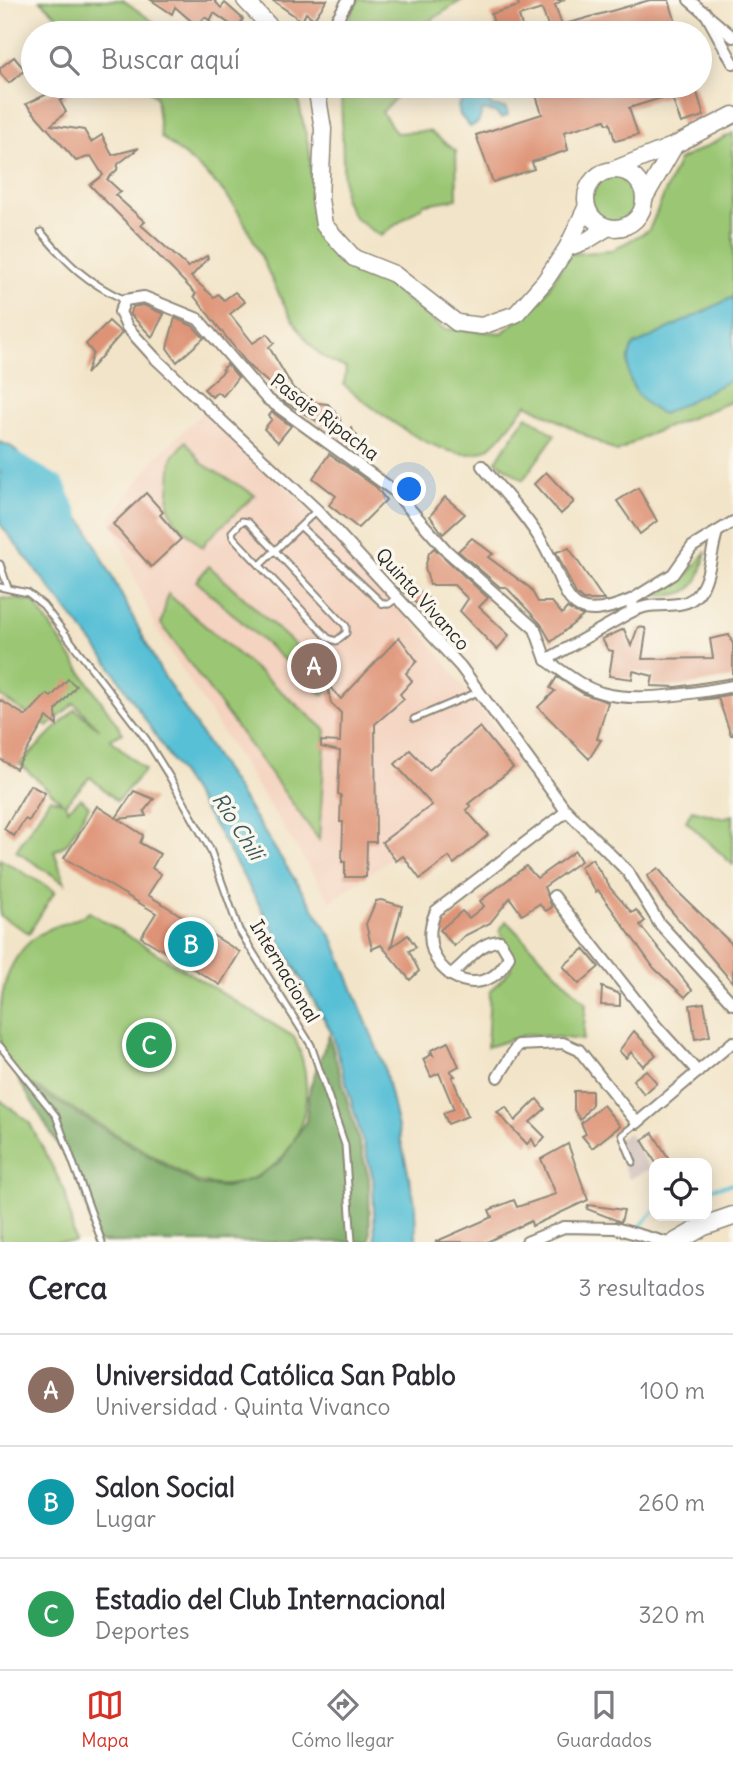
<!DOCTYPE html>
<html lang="es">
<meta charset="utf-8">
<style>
:root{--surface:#fff;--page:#f7f7f7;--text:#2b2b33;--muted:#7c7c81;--line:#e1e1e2;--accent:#d93025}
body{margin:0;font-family:Delius,sans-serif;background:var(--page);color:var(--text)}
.controls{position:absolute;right:21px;bottom:21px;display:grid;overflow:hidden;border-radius:14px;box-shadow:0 4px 18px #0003}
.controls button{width:63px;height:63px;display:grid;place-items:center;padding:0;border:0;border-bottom:2px solid var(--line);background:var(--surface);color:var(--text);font:35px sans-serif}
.you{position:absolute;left:410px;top:490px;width:24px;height:24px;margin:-18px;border:5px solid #fff;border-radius:50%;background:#1a73e8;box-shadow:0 0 0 10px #1a73e833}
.badge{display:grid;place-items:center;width:46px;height:46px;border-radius:50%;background:var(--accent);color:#fff;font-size:23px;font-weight:700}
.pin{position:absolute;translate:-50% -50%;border:4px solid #fff;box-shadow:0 2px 7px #0006}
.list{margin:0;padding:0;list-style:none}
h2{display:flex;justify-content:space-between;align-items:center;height:91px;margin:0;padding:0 28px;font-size:30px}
h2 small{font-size:23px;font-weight:400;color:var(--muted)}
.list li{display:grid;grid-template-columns:46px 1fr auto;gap:21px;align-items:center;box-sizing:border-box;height:112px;padding:0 28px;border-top:2px solid var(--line)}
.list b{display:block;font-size:26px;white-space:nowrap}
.list p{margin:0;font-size:23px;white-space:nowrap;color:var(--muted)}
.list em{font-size:23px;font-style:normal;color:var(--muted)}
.icon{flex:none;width:38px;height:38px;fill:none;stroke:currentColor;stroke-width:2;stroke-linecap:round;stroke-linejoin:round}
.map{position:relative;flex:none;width:733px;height:1242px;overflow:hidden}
.search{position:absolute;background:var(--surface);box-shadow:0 4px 18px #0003;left:21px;right:21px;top:21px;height:77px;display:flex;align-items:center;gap:18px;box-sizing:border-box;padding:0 24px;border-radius:38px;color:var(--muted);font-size:26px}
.sheet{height:427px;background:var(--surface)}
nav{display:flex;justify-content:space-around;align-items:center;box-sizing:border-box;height:98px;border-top:2px solid var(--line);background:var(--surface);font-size:19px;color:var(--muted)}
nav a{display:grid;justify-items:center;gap:4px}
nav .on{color:var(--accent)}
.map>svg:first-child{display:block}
.built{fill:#f4d3c0}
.industrial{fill:#d0c0bc}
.green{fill:#9bc774;stroke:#637950;stroke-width:2}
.forest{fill:#7cac66;stroke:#546c48;stroke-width:2}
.water{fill:#59c0d6;stroke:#427680;stroke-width:2}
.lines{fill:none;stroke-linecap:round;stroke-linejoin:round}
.stream{stroke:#59c0d6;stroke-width:3.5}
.river{stroke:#59c0d6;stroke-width:23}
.building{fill:#de9376}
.lane-casing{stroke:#8e887a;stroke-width:9}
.street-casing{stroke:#8e887a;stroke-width:14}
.secondary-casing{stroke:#8e887a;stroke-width:19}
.primary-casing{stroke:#8e887a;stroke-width:21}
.lane{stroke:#fff;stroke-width:5}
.street{stroke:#fff;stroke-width:10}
.secondary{stroke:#fff;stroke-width:16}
.primary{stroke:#fff;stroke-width:18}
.labels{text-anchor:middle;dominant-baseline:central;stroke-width:7;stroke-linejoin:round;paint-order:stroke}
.street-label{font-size:19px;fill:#2b2b2b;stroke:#fbf7ec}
.water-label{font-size:21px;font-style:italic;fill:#39585e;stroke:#fbf7ec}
</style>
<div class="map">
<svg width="733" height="1242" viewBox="0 0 733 1242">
<rect width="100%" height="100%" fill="#fbf7ec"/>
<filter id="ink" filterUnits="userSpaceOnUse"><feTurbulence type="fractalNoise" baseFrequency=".0143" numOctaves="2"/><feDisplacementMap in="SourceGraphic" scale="14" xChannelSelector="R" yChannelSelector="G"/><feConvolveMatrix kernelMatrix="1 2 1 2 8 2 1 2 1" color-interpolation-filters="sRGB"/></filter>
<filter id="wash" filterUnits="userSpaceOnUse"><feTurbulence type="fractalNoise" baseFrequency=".00686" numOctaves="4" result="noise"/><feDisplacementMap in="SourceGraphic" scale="28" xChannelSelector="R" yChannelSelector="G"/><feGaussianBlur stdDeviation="1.57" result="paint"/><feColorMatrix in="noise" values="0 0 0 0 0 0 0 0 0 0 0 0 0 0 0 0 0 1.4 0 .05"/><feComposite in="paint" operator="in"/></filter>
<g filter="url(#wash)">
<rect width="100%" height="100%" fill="#f2e4c8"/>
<polygon class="built" points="204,411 308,508 428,640 520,762 331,902 155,627 110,518 158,455"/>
<polygon class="industrial" points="629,1133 650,1169 629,1179 613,1143"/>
<g class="green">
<polygon points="40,0 123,0 169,33 76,33"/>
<polygon points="358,0 462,0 411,33 341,33"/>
<path d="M144,86H295L310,153L313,212L336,262L388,285L444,329L502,333L541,301L569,254L611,251L649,230L679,160L733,133V401L645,436L617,452L527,404C515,417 502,439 487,449C450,472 372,408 344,385L346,368C338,364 328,361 322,356C282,322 264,250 235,207C217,179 187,158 161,137L156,97Z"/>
<polygon points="341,86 407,86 382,112 396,133 429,131 456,151 457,199 425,204 380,236 355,218 344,199"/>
<circle cx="615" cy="198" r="24"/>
<polygon points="527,416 555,435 523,480 496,461"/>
<polygon points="186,441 203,464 255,495 206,541 203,548 175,521 168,505 172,458"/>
<path d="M706,551C699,584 694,598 656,595L689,573Z"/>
<polygon points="209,566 315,663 340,676 323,695 196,581"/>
<polygon points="168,594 326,730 319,840 161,624"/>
<polygon points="0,598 33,601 123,733 110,739 145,770 117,801 90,777 65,804 68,809 81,798 89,806 67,844 54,851 65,883 16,851 50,798 63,803 20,764 75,709 99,729 74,703 48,727 0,696"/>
<polygon points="692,810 722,818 733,815 733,865 686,821"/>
<polygon points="0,859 55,891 29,933 0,916"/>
<path d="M89,912L294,1037C323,1097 300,1177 226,1185C217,1186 207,1183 198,1182L19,1077C14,1070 6,1062 3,1055C0,1045 0,1032 0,1022C0,986 11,950 45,931C60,923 76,922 89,912Z"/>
<polygon points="506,921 586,1003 583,1040 528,1034 487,1047 490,992 511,969 500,930"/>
<polygon points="0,1100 29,1122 65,1191 75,1242 0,1242"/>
</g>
<polygon class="forest" points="329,1035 369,1178 370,1242 96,1242 79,1179 18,1079 199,1185 226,1187 255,1178 281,1161 306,1121 310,1087"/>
<g class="water">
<polygon points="480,91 489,96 491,106 506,108 508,115 501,118 495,112 483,110 478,123 470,127 460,115 458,105 468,95"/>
<path d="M733,297V379L663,414C635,402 620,373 633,346Z"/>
<polygon points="0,442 12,447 85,524 160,670 333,939 384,1066 415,1203 416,1242 375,1242 373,1178 332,1033 217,830 109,664 0,524"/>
</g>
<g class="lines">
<g class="stream">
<polyline points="707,1189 733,1184"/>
<polyline points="637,1230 654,1211"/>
</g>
<polyline class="river" points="0,456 54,487 70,523"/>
</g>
<g id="blocks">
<g class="building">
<polygon points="151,0 214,0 221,8 225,3 243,19 237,29 214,13 210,21 205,17 197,26 175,7 172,14"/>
<polygon points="272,0 327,0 314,19 306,13 302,21"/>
<polygon points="517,0 563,0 555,5 562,25 650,0 669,0 679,33 655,33 652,23 617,33 544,33 543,30 549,29 542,9 519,16 524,33 497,33 491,14 519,6"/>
<polygon points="14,57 25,70 9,83 0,73 0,68"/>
<polygon points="533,86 695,86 704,116 681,123 671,95 629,108 638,135 615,141 610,123 607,124 605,120 564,132 568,150 532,162 534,169 493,182 476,135 542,114"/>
<polygon points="58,89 68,95 60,101 66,112 51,125 84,130 91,142 102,135 112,155 139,148 118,164 117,170 107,179 121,192 115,195 145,222 141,225 188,267 207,256 208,258 191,277 214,297 218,294 224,300 235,292 245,302 230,314 253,343 267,334 274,343 269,347 293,388 317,403 328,404 340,418 342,439 351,428 357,436 348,447 332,430 283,401 286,398 249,366 194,296 196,294 90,185 103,175 91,156 76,161 26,104"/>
<polygon points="143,305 164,314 152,337 130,314 133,307"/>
<polygon points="175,318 193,326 204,338 177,362 167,348"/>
<polygon points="109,321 122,333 86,374 93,353 86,344"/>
<polygon points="227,364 238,377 223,396 217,392 212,397 204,389 224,371 222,369"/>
<polygon points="272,412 291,426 278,442 264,429 272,419 269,416"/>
<polygon points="329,454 376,487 386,500 358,528 329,505 336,496 313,478"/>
<polygon points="546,472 574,502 561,514 534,484"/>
<polygon points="638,488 657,521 640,534 617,501"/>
<polygon points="146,493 163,512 160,515 181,539 151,567 113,524"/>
<polygon points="445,497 465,514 443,534 430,516"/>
<polygon points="472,538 493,554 488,557 530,588 538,602 552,602 562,614 567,608 583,616 551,642 541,624 506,587 500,587 458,551"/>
<polygon points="434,548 488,598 479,607 509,635 497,650 460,611 468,599 454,585 430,585 425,568 429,553"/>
<polygon points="569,548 587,575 604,600 583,600 576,594 556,552"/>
<polygon points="405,579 429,599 424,610 398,587"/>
<polygon points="638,627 645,628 646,633 642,659 713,658 710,639 729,635 733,644 733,678 677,687 651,686 653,676 633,671 632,679 609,676 613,651 608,650 602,639 624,629 631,646"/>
<polygon points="399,637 417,661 406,673 412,681 400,694 404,699 375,724 376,842 367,842 366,877 345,877 345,862 342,862 343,822 340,822 341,795 338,794 340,751 321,747 321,741 340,742 341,713 331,703 327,684 341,699"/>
<polygon points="557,677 584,694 608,702 597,739 601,740 589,759 538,707 555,691 550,688"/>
<polygon points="68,679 76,686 56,710 57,726 47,717 16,769 0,759 0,700 26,716 47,694 51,697"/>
<polygon points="733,694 733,735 731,735 718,698 698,700"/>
<polygon points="480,727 513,768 468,804 471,806 466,810 488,835 454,864 449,857 420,879 403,856 396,861 382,842 432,805 395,764 410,750 429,770"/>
<polygon points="30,785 45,793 29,821 25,819 14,836 4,829"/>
<polygon points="134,791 154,799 144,811 146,816 118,819 143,835 140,843 160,854 152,868 161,874 148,895 240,952 220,985 141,937 156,913 64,858 97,806 116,818"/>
<polygon points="575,851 581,861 544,887 552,907 546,911 539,904 522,915 510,898 490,923 464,936 454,946 440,930 462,911 469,918 484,906 480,901 526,866 537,878"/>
<polygon points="592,859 611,889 632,913 636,910 645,921 640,925 692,990 685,997 654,968 598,890 596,892 580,867"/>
<polygon points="658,868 677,891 733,945 733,983 661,899 647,876"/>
<polygon points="381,900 402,906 391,947 408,935 416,947 409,951 419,971 410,980 381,945 372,949 366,924 376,901"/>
<polygon points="584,949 599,967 579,984 563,966"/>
<polygon points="602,987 620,994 620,1006 601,1005"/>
<polygon points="704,1003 710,1036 695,1039 690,1005"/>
<polygon points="634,1031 656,1055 643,1066 631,1052 626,1058 619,1051"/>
<polygon points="448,1042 459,1066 450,1071 455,1076 452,1077 468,1116 448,1124 443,1113 454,1109 439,1073 431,1077 423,1059 431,1055 430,1053 433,1055 431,1050"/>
<polygon points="646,1070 657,1083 644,1094 633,1080"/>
<polygon points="574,1091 592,1091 592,1104 580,1120 574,1110"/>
<polygon points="537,1099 545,1109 530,1122 545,1137 536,1147 532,1139 527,1144 497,1112 506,1107 515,1121"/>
<polygon points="603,1105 620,1126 592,1148 582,1136 586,1134 581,1123"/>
<polygon points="653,1133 669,1159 662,1163 656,1163 642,1140"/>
<polygon points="568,1144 588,1200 532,1226 531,1221 487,1242 435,1242 492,1217 489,1210 514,1200 517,1207 556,1194 541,1159"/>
<polygon points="588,1205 624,1210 621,1222 587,1209"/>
</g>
</g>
</g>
<g filter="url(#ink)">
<use href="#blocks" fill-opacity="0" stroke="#8e887a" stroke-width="2"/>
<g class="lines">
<defs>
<g id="lane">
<path d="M41,232C68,264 86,282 125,300"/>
<polygon points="242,521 248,522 346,626 346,633 336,641 328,638 233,537 232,532"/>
<polyline points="301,527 383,604 389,604 397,598"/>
<polyline points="0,564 8,588"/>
<polyline points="260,565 317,510"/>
<polyline points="0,587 28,593 43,605 146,739 169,776 210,849 239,930 311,1045 345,1145 352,1242"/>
<polyline points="414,719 478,692"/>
<polyline points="0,1046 56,1116 102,1242"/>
<polyline points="633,1162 622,1135 637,1123"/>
</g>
<g id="street">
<polyline points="689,0 733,37"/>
<polyline points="705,12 733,63"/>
<polyline points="329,33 348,0"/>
<path d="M482,466C502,491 527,516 543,544C570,590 561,630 633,599"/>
<path d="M631,612C653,602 657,607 679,604C711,600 709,557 717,532"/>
<polyline points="546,660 535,629 447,551 393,490 266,398 198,319 144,297 125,300 120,312 127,327 155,358 317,510 461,667 564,808 628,872 659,923 733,1004"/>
<polyline points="546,660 631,612 633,599 673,574 692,547 733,522"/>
<path d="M546,660C564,672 581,687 602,693C637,703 697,693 733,686"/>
<polyline points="554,896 657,1027 698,1072"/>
<path d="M450,975C466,964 479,941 500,941L509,956C485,1011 409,970 436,911L567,811"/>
<polyline points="498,1077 518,1045 563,1043 579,1050 637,1123 733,1042"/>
<polyline points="527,1242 564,1227 615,1228 665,1242"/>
</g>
<g id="secondary">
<polyline points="245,0 276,33"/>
<polyline points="316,86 323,129 320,199 324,225 354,258 394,274 457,323 482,326 516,314 545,281 567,248 586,208"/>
<circle cx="615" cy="199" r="29"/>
<polyline points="613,170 675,145 733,115"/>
<polyline points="645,197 675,145"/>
<polyline points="567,248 586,241 607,228"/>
</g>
<polyline id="primary" points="676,1242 704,1226 733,1216"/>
</defs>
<use href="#lane" class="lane-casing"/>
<use href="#street" class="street-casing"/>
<use href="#secondary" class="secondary-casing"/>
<use href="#primary" class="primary-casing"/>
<use href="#lane" class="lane"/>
<use href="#street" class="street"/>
<use href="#secondary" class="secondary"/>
<use href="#primary" class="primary"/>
</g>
</g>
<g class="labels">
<g class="street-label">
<text transform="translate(325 417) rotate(37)">Pasaje Ripacha</text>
<text transform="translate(423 599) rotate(48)">Quinta Vivanco</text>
<text transform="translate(285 971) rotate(59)">Internacional</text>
</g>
<g class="water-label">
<text transform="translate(238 826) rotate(57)">Río Chili</text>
</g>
</g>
</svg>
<div class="controls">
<button><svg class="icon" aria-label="locate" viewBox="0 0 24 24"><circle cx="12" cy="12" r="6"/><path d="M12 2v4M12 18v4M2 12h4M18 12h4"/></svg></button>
</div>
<div class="you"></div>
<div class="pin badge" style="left:314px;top:666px;background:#8d6e63">A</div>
<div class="pin badge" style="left:191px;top:944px;background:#0f9aa8">B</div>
<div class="pin badge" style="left:149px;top:1045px;background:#2e9e5b">C</div>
<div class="search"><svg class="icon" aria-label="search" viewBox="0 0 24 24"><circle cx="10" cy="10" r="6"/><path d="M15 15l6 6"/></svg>Buscar aquí</div>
</div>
<section class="sheet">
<h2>Cerca<small>3 resultados</small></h2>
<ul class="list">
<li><span class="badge" style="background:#8d6e63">A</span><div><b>Universidad Católica San Pablo</b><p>Universidad · Quinta Vivanco</p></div><em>100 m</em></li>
<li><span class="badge" style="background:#0f9aa8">B</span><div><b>Salon Social</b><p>Lugar</p></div><em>260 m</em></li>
<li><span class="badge" style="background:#2e9e5b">C</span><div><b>Estadio del Club Internacional</b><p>Deportes</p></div><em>320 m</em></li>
</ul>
</section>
<nav>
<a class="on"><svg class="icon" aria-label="map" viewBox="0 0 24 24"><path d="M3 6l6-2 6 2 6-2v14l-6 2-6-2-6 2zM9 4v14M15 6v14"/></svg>Mapa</a>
<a><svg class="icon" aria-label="directions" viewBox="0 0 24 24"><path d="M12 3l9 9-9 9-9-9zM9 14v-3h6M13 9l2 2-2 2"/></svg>Cómo llegar</a>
<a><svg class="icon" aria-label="saved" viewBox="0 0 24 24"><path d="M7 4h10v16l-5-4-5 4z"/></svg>Guardados</a>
</nav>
